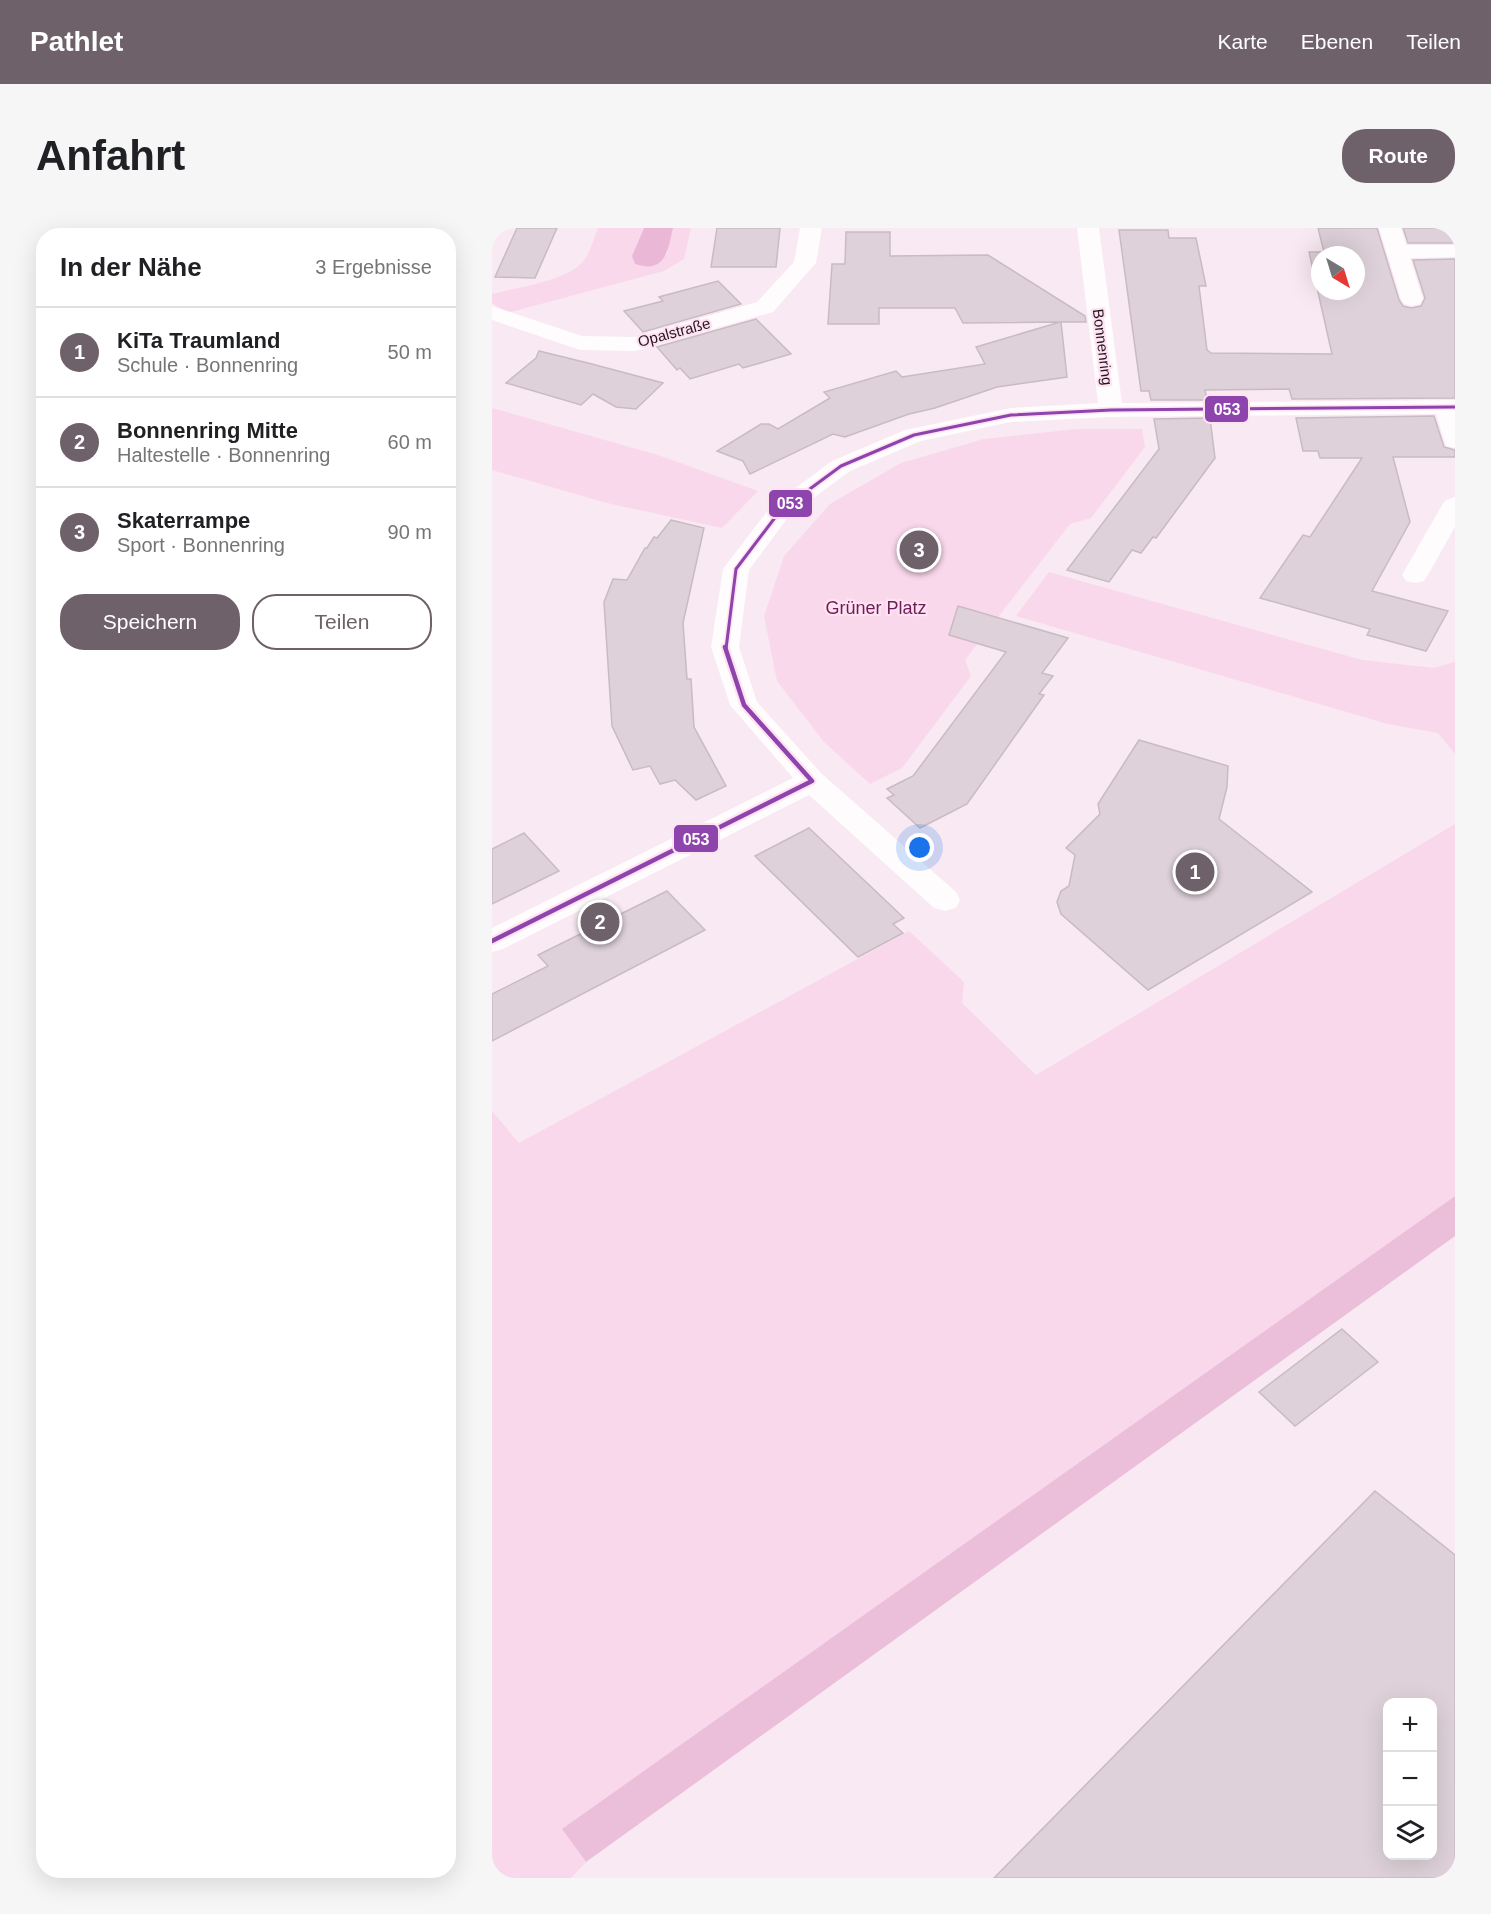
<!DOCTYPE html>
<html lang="de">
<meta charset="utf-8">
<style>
:root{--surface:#fff;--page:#f6f6f6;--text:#202124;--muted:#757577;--line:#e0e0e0;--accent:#6f6169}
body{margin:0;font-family:Arial,sans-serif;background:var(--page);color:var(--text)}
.controls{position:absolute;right:18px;bottom:18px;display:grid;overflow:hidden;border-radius:12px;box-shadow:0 6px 24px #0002}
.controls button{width:54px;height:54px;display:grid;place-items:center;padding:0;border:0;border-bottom:2px solid var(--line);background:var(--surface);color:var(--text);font:30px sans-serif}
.compass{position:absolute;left:819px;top:18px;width:54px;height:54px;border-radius:50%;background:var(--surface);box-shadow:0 6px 24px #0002;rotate:142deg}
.you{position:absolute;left:428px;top:620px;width:21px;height:21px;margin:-15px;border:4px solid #fff;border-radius:50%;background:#1a73e8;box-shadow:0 0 0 9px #1a73e833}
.badge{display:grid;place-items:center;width:39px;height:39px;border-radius:50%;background:var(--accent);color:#fff;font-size:20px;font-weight:700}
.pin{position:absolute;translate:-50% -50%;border:3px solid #fff;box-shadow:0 2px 6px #0006}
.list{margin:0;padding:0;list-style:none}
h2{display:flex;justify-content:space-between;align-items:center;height:78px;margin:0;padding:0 24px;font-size:26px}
h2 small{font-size:20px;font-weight:400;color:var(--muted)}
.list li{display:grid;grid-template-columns:39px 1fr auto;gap:18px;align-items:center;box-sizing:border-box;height:90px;padding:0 24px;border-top:2px solid var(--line)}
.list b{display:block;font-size:22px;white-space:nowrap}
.list p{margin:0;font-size:20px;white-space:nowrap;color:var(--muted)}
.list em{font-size:20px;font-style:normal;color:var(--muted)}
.actions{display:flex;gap:12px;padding:18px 24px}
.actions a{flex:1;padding:14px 0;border:2px solid var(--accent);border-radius:24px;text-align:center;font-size:21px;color:var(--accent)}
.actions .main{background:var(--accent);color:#fff}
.icon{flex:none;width:33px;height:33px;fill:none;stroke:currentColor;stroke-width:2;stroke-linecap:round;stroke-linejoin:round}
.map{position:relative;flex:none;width:963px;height:1650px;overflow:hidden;border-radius:24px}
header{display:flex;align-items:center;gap:36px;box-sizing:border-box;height:84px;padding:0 30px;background:var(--accent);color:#fff}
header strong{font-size:28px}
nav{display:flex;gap:33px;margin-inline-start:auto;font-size:21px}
.intro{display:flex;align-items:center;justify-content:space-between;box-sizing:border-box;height:144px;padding:0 36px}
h1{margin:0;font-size:42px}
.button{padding:15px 27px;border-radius:24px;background:var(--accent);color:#fff;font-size:21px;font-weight:700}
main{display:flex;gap:36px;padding:0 36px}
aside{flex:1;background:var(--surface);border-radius:24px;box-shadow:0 6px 24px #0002}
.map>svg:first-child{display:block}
.green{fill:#fad8ec}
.forest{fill:#ebbfda}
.water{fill:#ebb7d7}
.building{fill:#ded1d9;stroke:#c9bbc3;stroke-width:1.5;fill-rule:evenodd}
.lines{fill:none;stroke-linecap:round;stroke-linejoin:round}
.minor{fill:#fefcfd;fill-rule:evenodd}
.bus-1-far1-casing{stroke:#ffe3f3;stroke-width:6}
.bus-1-casing{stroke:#ffe3f3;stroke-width:9}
.bus-1-far1{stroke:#8e44ad;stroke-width:3}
.bus-1{stroke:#8e44ad;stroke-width:4.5}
.labels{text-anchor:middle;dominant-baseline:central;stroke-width:4.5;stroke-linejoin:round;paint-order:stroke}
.far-street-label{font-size:15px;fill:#24181f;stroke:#ffe3f3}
.park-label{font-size:18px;fill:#6c1e56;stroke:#ffe3f3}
.line-badge{stroke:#ffe3f3;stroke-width:2}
.badge-label{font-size:16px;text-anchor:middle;font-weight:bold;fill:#fff}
</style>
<header>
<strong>Pathlet</strong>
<nav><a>Karte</a><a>Ebenen</a><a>Teilen</a></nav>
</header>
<div class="intro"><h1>Anfahrt</h1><a class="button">Route</a></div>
<main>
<aside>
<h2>In der Nähe<small>3 Ergebnisse</small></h2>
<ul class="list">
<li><span class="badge">1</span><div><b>KiTa Traumland</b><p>Schule · Bonnenring</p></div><em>50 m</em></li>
<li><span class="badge">2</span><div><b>Bonnenring Mitte</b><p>Haltestelle · Bonnenring</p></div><em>60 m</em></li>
<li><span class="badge">3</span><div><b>Skaterrampe</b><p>Sport · Bonnenring</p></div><em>90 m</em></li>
</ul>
<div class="actions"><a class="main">Speichern</a><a>Teilen</a></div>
</aside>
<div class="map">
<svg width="963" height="1650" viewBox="0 0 963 1650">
<rect width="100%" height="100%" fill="#f9e9f2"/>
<g class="green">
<path d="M106,0H152L140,28L175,26L181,0H199L192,31L172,43L15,85L0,75V66C23,60 80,52 93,31C99,22 102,10 106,0Z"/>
<polygon points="0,180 166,227 266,263 230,300 115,275 0,242"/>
<polygon points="585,201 650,201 653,219 599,290 578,296 473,432 479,448 410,540 378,556 332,514 285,453 272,388 292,328 338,276 409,235 492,211"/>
<polygon points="557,344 870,432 942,440 963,434 963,526 946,505 896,496 524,388"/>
<polygon points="963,596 963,968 71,1601 94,1634 79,1650 0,1650 0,883 27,915 417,703 472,754 470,775 544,847"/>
</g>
<polygon class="forest" points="963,968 963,1008 94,1634 70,1601"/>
<path class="water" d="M152,0H181C176,23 173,46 143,36L140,28Z"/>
<g class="building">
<polygon points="25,0 65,0 43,50 3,49"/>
<polygon points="225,0 288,0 284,39 219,39"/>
<path d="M826,0H885L907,72L911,78L919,80L929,78L933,70L921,32L963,31V170L800,171L797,161L713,162L715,172H659L657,163H649L627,2H676L677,10H704L714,58H707L715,122L719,125L840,126L817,24H832ZM828,27H864V63H828Z"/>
<polygon points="911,0 963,0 963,15 916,15"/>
<polygon points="354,4 398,4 398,28 496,27 593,88 594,94 569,94 575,149 505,159 443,180 417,186 353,209 341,206 258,246 251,233 225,223 269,196 277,196 286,201 338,170 332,164 404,143 410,149 493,136 484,119 568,94 471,95 463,80 387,80 387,96 336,96 340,36 353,36"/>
<polygon points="226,53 249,76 151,104 132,83 171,73 167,69"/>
<polygon points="264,91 299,126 251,140 247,136 198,151 188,140 185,142 165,119"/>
<polygon points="47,123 96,135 171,155 144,181 124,179 101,166 89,177 14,155 44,130"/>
<polygon points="942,188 952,219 963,222 963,229 901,229 918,294 880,363 956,383 934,423 875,407 878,401 768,370 811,307 818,309 870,230 828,230 826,223 811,223 804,190"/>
<polygon points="718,190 723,230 664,310 661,309 649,325 640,322 617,354 575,342 667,221 662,191"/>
<polygon points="179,292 212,300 191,395 195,451 199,451 202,499 234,558 204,572 183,552 168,556 158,538 141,542 120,498 112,374 121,351 135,352 153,320 155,320 162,309 165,310"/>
<polygon points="466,378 576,410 550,445 561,448 547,466 552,467 475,576 428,600 395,570 402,567 395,561 421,548 514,424 457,407"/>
<polygon points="647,512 736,538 735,559 727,591 820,664 656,762 569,686 565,674 569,663 577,658 583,627 574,620 608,586 606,576"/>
<polygon points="317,600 412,690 401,696 411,705 366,729 263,628"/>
<polygon points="32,605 67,643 0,676 0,621"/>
<polygon points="175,663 213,702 0,813 0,766 56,738 46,727"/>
<polygon points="850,1101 886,1134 803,1198 767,1164"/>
<path d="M883,1263L963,1327V1650H502ZM896,1474H940V1628H896Z"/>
</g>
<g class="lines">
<g class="minor">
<polygon points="308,0 330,0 324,35 281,84 151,121 143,123 88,122 0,92 0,78 90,108 142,109 265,74 302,34"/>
<polygon points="585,0 607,0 630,175 963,172 963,220 954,218 944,186 619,189 519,194 429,213 358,243 297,288 257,342 247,419 265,474 330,546 464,664 468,672 464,680 453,683 442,680 317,567 11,721 0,724 0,700 301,550 238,477 219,419 231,341 279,278 340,233 413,202 519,180 606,175"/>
<polygon points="887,0 909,0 914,17 963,17 963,29 918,30 931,71 928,76 920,78 912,76 909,71"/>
<polygon points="963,269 963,299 936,347 932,353 923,355 914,353 910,347 950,277 954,272"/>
</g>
<defs>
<polyline id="bus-1-far1" points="234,421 244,341 288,283 349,238 422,207 519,187 619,182 963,179"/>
<polyline id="bus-1" points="0,713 320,553 252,477 233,419"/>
</defs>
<use href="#bus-1-far1" class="bus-1-far1-casing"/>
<use href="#bus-1" class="bus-1-casing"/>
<use href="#bus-1-far1" class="bus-1-far1"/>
<use href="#bus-1" class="bus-1"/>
</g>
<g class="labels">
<g class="far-street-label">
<text transform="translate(182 104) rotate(-15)">Opalstraße</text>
<text transform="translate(611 119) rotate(83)">Bonnenring</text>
</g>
<g class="park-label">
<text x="384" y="380">Grüner Platz</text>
</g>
</g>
<g class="line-badge">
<rect x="712" y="167" width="45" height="28" rx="6" fill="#8e44ad"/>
<rect x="276" y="261" width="45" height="29" rx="6" fill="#8e44ad"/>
<rect x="181" y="596" width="46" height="29" rx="6" fill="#8e44ad"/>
</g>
<g class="badge-label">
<text x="735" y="187">053</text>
<text x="298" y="281">053</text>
<text x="204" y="617">053</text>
</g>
</svg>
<div class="controls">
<button>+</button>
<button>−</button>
<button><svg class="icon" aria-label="layers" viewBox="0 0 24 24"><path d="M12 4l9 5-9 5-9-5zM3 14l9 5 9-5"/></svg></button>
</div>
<svg class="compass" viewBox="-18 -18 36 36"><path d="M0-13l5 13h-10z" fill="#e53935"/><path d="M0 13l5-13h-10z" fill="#757577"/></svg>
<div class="you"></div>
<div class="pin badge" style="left:703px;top:644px">1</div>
<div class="pin badge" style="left:108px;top:694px">2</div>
<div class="pin badge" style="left:427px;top:322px">3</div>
</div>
</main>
